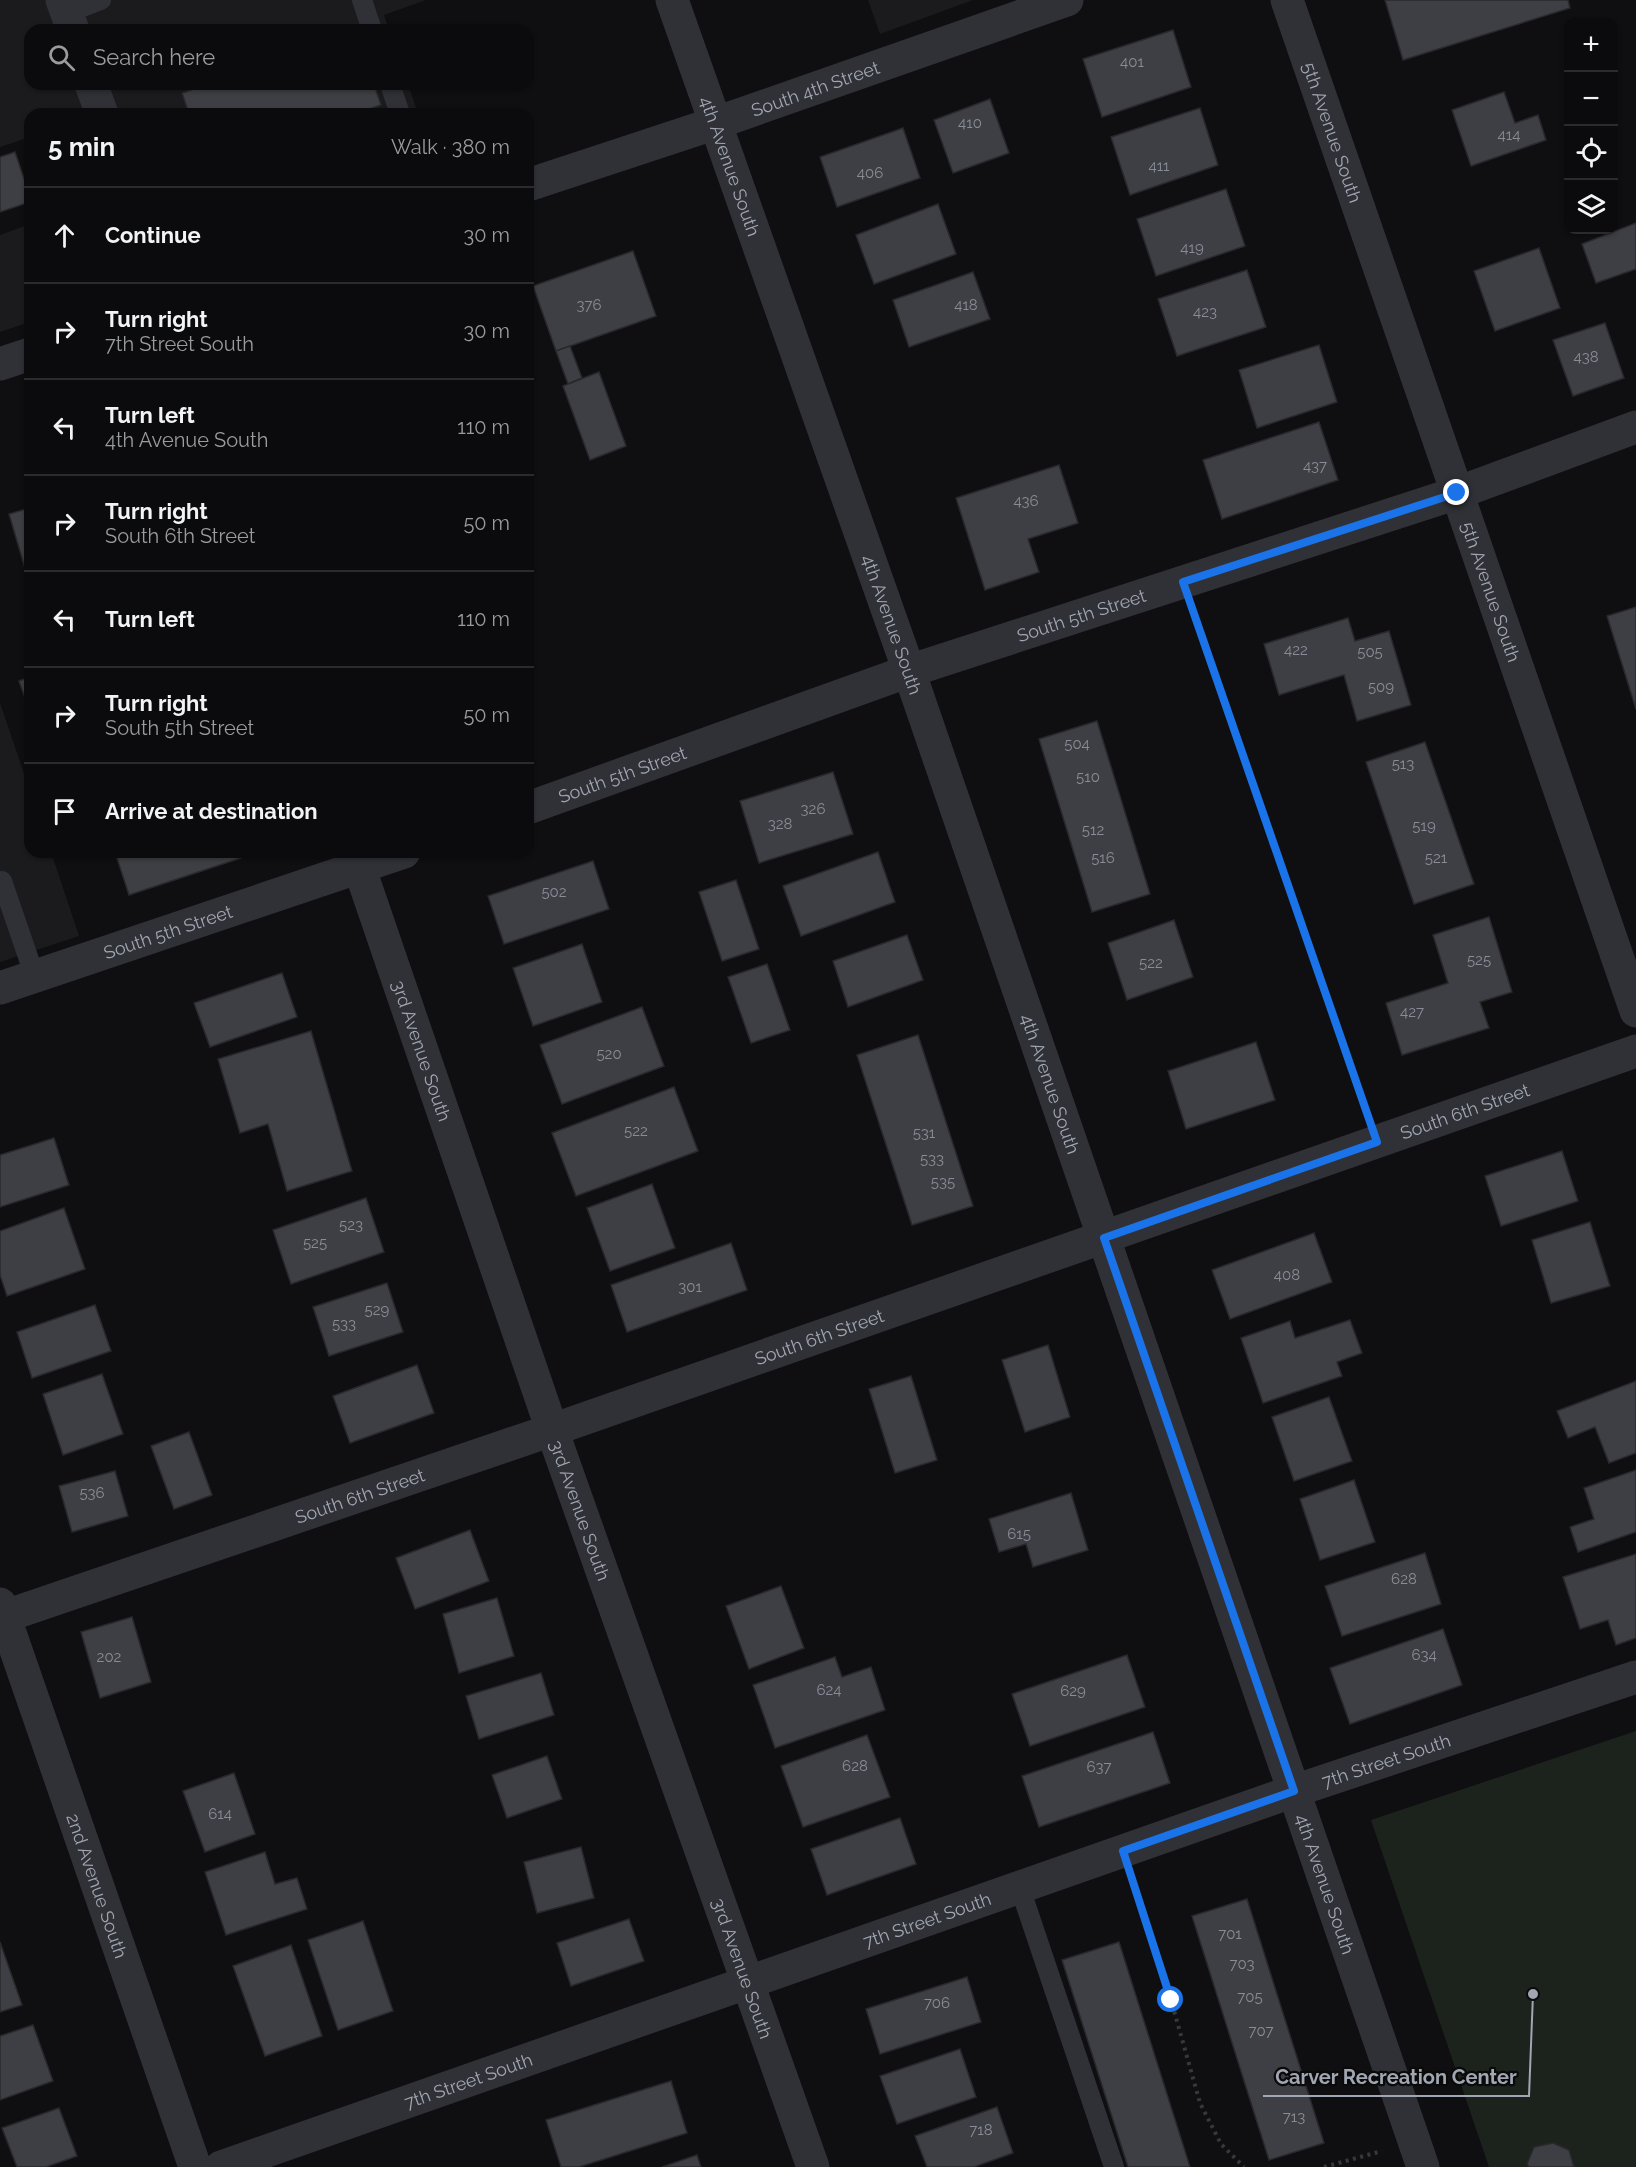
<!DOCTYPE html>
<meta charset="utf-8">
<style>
:root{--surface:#0b0b0d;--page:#141416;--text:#f1f3f6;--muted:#9a9b9d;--line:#2b2b2e}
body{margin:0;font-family:Raleway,sans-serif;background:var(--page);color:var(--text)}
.controls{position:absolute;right:18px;top:18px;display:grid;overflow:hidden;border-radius:12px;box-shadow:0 2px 4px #0004}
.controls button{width:54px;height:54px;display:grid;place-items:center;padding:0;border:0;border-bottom:2px solid var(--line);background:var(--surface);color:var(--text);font:30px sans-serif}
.stop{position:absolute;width:18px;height:18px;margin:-14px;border:4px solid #1a73e8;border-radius:50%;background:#fff}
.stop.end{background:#1a73e8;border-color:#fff;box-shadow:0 2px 6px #0008}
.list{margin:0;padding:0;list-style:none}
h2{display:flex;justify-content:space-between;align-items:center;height:78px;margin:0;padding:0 24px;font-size:26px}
h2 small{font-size:20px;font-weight:400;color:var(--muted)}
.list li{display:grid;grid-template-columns:39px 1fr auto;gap:18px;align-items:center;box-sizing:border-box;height:96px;padding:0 24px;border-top:2px solid var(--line)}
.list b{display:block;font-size:22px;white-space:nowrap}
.list p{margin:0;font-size:20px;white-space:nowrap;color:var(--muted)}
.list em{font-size:20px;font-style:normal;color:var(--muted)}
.icon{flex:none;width:33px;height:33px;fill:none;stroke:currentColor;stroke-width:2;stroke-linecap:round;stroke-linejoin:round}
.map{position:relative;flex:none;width:1636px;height:2167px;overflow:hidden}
.search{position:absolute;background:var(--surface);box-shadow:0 2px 4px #0004;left:24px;top:24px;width:510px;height:66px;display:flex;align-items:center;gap:15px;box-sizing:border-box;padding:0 21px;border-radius:18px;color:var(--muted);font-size:22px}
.panel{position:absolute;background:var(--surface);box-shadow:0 2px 4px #0004;left:24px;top:108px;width:510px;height:750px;border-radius:18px}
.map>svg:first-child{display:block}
.built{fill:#1b1b1e}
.green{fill:#1c231d}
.building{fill:#3e3f44;stroke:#29292d;stroke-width:1.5}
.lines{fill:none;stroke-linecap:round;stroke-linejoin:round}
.path{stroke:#36383c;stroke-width:4;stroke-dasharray:3 4.5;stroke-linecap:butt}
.service{stroke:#303136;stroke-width:20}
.minor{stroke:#303136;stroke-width:33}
.route{stroke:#1a73e8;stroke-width:8}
.labels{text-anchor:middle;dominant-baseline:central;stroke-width:4.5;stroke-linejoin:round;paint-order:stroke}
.number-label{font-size:15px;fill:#888c96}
.street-label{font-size:18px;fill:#a0a6b2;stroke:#0a0a0b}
.leader{fill:none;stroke:#a0a6b2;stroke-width:2}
.callout-dot{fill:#a0a6b2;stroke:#0a0a0b;stroke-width:2}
.callout-label{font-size:20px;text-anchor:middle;font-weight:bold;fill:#a0a6b2;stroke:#0a0a0b;stroke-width:4.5;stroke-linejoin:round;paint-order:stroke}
</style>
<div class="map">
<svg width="1636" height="2167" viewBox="0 0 1636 2167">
<rect width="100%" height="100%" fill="#0f0f11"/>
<g class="built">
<polygon points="0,0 426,0 384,15 389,30 30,30 30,84 408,84 418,114 30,114 30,137 0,147"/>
<polygon points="868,0 973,0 880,34"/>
<polygon points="30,224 30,322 0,332 0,235"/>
<polygon points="0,703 30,791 30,852 51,852 79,936 0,962"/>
</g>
<polygon class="green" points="1636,1731 1636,2167 1489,2167 1371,1820"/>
<g class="building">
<polygon points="1385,0 1568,0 1570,8 1403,60"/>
<polygon points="1173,30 1191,87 1102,117 1083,59"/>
<polygon points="208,84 374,84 381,105 355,114 189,114 182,93"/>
<polygon points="1504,92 1515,123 1538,115 1546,140 1471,166 1452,110"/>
<polygon points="990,99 1009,153 953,173 934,120"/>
<polygon points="1200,108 1218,165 1130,195 1111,137"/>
<polygon points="903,128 920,178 837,207 820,157"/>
<polygon points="15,152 30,196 30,202 0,212 0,157"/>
<polygon points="1226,189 1245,246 1156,276 1137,219"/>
<polygon points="938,204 956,254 874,284 856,235"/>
<polygon points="1636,223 1636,269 1596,283 1582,244"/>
<polygon points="1539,248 1560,308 1495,331 1474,271"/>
<polygon points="633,251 656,316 556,351 533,286"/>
<polygon points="1247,270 1266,327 1177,356 1158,299"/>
<polygon points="973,272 990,319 909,347 893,300"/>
<polygon points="1605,323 1624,378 1573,396 1553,340"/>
<polygon points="1319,345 1337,402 1257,428 1239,370"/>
<polygon points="570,346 582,378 568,384 556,351"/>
<polygon points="599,372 626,446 590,460 563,386"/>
<polygon points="1319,422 1338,480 1222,519 1203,460"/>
<polygon points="1059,465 1078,523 1028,539 1039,572 985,590 956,498"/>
<polygon points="30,508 30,566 25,568 9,514"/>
<polygon points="1636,607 1636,709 1607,616"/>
<polygon points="1348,618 1355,641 1389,631 1411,705 1357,721 1344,675 1279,695 1264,644"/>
<polygon points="30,677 30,712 19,681"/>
<polygon points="1097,721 1150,894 1092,912 1039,739"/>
<polygon points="1425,742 1474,884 1414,904 1366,762"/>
<polygon points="833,772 853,834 759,863 740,801"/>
<polygon points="115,852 239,852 241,858 129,895"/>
<polygon points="878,852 895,902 801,936 783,886"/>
<polygon points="593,861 609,909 504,944 488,896"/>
<polygon points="736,880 759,949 722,961 699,892"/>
<polygon points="1489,917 1512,992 1480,1002 1489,1028 1402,1055 1386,1003 1448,983 1433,935"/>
<polygon points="1174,920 1193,977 1127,1000 1108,943"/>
<polygon points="907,935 923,980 848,1007 833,961"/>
<polygon points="582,944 602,1002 533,1026 513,968"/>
<polygon points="767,964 790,1030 751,1043 728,977"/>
<polygon points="282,973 297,1017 210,1047 194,1003"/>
<polygon points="642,1007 664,1066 562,1104 540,1045"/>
<polygon points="311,1031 352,1171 287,1191 268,1124 240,1133 218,1059"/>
<polygon points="918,1035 973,1206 912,1225 857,1055"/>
<polygon points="1256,1042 1275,1100 1186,1129 1168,1071"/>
<polygon points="674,1087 698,1151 576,1196 552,1133"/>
<polygon points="54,1138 69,1185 0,1207 0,1155"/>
<polygon points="1562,1151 1578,1201 1501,1226 1485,1176"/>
<polygon points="652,1184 675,1248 610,1271 587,1208"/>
<polygon points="366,1198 384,1252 291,1284 273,1230"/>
<polygon points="64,1208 85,1269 7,1296 0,1275 0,1231"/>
<polygon points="1590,1222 1610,1286 1551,1303 1532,1240"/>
<polygon points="1314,1233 1332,1282 1230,1319 1212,1270"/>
<polygon points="731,1243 747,1290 627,1332 611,1285"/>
<polygon points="387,1283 403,1332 329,1356 313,1307"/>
<polygon points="95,1305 111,1351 32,1378 17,1332"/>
<polygon points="1350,1320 1362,1353 1337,1362 1342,1376 1263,1403 1241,1338 1290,1321 1295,1338"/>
<polygon points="1048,1345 1070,1417 1025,1432 1002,1360"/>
<polygon points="417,1365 434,1413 350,1443 333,1396"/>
<polygon points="102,1374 123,1434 63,1455 43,1394"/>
<polygon points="911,1376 937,1460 895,1473 869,1389"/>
<polygon points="1636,1381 1636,1453 1609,1463 1595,1427 1568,1438 1557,1411"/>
<polygon points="1329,1397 1352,1461 1294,1481 1272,1417"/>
<polygon points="189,1432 212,1495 174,1509 151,1446"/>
<polygon points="1636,1470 1636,1532 1578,1552 1570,1527 1594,1519 1584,1488"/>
<polygon points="115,1471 128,1516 72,1532 59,1486"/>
<polygon points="1354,1480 1375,1542 1320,1560 1300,1499"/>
<polygon points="1071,1493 1088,1550 1033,1567 1026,1544 999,1552 989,1519"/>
<polygon points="470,1530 489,1581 415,1609 396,1558"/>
<polygon points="1425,1553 1441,1604 1342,1636 1325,1586"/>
<polygon points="1636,1554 1636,1638 1616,1645 1608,1620 1580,1629 1563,1577"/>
<polygon points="781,1586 804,1648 749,1669 726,1606"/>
<polygon points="497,1598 514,1656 459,1673 443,1614"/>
<polygon points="132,1617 151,1682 100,1698 81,1632"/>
<polygon points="1443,1629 1462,1685 1350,1724 1330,1668"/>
<polygon points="1127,1655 1145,1707 1030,1746 1012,1694"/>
<polygon points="835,1657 842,1677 871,1667 885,1710 775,1748 753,1685"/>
<polygon points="541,1673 554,1715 479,1739 466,1696"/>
<polygon points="1153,1732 1170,1783 1039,1827 1022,1776"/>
<polygon points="867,1735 890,1797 803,1827 781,1766"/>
<polygon points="547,1756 562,1799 507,1818 492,1775"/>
<polygon points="234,1773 255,1834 205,1852 183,1791"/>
<polygon points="900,1818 916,1864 827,1895 811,1849"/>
<polygon points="581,1847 594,1898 537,1913 524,1862"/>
<polygon points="265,1852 275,1884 297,1878 307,1909 226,1935 205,1872"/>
<polygon points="1247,1899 1324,2143 1269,2160 1192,1916"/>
<polygon points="629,1919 644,1961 571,1986 557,1943"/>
<polygon points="363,1921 393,2011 338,2030 308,1940"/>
<polygon points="0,1942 22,2005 0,2012"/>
<polygon points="1119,1942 1190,2167 1128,2167 1062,1960"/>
<polygon points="291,1945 322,2036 265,2056 233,1966"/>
<polygon points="967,1977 981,2022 880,2054 866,2009"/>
<polygon points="33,2025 53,2081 0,2100 0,2036"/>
<polygon points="960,2049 976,2097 897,2124 880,2076"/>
<polygon points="671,2081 687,2133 579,2167 561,2167 546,2120"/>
<polygon points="997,2107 1013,2153 974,2167 927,2167 915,2136"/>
<polygon points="59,2108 77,2156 46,2167 17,2167 2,2128"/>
<polygon points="1553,2143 1569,2150 1574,2167 1529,2167 1527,2164 1534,2147"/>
<polygon points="697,2155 701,2167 662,2167"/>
</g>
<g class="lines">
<g class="path">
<polyline points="1195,615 1366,1110"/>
<polyline points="1133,1883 1171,2000 1200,2103 1221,2144 1244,2167"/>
<polyline points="1324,2167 1382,2151"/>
</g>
<g class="service">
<polyline points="362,0 372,30"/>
<polyline points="67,13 101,0"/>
<polyline points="390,84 400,114"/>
<polyline points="0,882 2,881 35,977"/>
<polyline points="1020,1888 1114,2167"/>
</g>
<g class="minor">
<polyline points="62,0 73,30"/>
<path id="s1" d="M672,0L909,671L1423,2167"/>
<path id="s2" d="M1287,0L1636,1011"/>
<polyline points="91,84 102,114"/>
<path id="s3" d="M528,185L716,123L1067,0"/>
<polyline points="0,364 30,354"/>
<path id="s4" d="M528,808L909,671L1457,493L1636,427"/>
<path id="s5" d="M354,852L552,1430L813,2167"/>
<path id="s6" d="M0,988L404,852"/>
<path id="s7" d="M0,1604L195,2167"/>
<path id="s8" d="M0,1618L552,1430L1636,1051"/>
<path id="s9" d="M221,2167L1294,1791L1636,1677"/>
</g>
</g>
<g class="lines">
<polyline class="route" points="1171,2000 1123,1851 1294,1791 1104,1238 1377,1142 1183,582 1457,493"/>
</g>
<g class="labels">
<g class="number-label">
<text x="1132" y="62">401</text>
<text x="970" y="123">410</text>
<text x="1509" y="135">414</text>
<text x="1159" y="166">411</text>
<text x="870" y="173">406</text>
<text x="1192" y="248">419</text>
<text x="589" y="305">376</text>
<text x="966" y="305">418</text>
<text x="1205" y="312">423</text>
<text x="1586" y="357">438</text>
<text x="1315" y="466">437</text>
<text x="1026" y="501">436</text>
<text x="1296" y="650">422</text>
<text x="1370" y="652">505</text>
<text x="1381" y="687">509</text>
<text x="1077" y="744">504</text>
<text x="1403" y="764">513</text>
<text x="1088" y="777">510</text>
<text x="813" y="809">326</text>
<text x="780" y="824">328</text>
<text x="1424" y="826">519</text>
<text x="1093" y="830">512</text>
<text x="1103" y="858">516</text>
<text x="1436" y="858">521</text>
<text x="554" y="892">502</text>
<text x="1479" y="960">525</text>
<text x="1151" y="963">522</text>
<text x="1412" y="1012">427</text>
<text x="609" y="1054">520</text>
<text x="636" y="1131">522</text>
<text x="924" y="1133">531</text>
<text x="932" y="1159">533</text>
<text x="943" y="1182">535</text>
<text x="351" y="1225">523</text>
<text x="315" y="1243">525</text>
<text x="1287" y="1275">408</text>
<text x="690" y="1287">301</text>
<text x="377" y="1310">529</text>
<text x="344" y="1324">533</text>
<text x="92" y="1493">536</text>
<text x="1019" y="1534">615</text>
<text x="1404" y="1579">628</text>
<text x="1424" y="1655">634</text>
<text x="109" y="1657">202</text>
<text x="829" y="1690">624</text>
<text x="1073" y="1691">629</text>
<text x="855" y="1766">628</text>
<text x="1099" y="1767">637</text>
<text x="220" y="1814">614</text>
<text x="1230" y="1934">701</text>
<text x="1242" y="1964">703</text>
<text x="1250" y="1997">705</text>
<text x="937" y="2003">706</text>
<text x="1261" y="2031">707</text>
<text x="1294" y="2117">713</text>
<text x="981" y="2130">718</text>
</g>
<g class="street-label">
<text stroke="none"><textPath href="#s3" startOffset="303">South 4th Street</textPath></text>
<text stroke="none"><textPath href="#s2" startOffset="140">5th Avenue South</textPath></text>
<text stroke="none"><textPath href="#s1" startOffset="176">4th Avenue South</textPath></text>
<text stroke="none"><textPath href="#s2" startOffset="626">5th Avenue South</textPath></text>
<text stroke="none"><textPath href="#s4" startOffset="586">South 5th Street</textPath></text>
<text stroke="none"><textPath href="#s1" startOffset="662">4th Avenue South</textPath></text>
<text stroke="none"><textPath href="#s4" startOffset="100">South 5th Street</textPath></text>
<text stroke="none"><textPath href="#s6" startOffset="177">South 5th Street</textPath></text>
<text stroke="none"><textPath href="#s5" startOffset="210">3rd Avenue South</textPath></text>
<text stroke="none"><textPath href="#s1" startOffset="1148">4th Avenue South</textPath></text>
<text stroke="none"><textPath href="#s8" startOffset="1550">South 6th Street</textPath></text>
<text stroke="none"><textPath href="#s8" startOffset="866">South 6th Street</textPath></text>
<text stroke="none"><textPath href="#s8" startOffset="380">South 6th Street</textPath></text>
<text stroke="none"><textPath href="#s5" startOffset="696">3rd Avenue South</textPath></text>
<text stroke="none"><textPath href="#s9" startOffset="1234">7th Street South</textPath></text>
<text stroke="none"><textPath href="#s1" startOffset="1994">4th Avenue South</textPath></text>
<text stroke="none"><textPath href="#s7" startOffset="298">2nd Avenue South</textPath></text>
<text stroke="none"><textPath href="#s9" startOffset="748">7th Street South</textPath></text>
<text stroke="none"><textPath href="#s5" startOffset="1182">3rd Avenue South</textPath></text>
<text stroke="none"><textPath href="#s9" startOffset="262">7th Street South</textPath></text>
</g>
</g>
<path class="leader" d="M1533 1994L1529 2096H1263"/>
<circle class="callout-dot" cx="1533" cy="1994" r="6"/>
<g class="callout-label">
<text x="1396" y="2084">Carver Recreation Center</text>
</g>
</svg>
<div class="controls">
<button>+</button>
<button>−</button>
<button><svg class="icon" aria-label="locate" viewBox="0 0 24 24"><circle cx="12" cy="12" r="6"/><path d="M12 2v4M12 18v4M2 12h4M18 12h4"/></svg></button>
<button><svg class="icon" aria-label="layers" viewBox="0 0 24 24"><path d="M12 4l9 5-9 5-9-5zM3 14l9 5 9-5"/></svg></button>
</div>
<div class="stop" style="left:1171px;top:2000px"></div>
<div class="stop end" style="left:1457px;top:493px"></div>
<div class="search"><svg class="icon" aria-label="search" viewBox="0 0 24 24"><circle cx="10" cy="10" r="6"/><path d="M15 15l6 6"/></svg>Search here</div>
<section class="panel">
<h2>5 min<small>Walk · 380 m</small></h2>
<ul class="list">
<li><svg class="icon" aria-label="ahead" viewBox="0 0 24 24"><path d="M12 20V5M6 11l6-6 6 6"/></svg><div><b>Continue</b></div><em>30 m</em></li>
<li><svg class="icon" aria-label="right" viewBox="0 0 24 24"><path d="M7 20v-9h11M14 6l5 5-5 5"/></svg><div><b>Turn right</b><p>7th Street South</p></div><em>30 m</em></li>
<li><svg class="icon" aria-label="left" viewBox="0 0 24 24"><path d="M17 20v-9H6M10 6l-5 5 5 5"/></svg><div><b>Turn left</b><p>4th Avenue South</p></div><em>110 m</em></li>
<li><svg class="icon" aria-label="right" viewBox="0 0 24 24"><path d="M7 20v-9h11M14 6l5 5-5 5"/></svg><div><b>Turn right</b><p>South 6th Street</p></div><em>50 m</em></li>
<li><svg class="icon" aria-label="left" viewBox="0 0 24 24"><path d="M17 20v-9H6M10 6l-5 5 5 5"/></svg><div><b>Turn left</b></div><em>110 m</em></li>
<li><svg class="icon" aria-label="right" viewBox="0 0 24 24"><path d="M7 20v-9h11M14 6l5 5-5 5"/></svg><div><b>Turn right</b><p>South 5th Street</p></div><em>50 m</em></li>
<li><svg class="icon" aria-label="arrive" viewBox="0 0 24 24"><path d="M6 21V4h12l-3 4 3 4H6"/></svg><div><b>Arrive at destination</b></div></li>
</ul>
</section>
</div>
